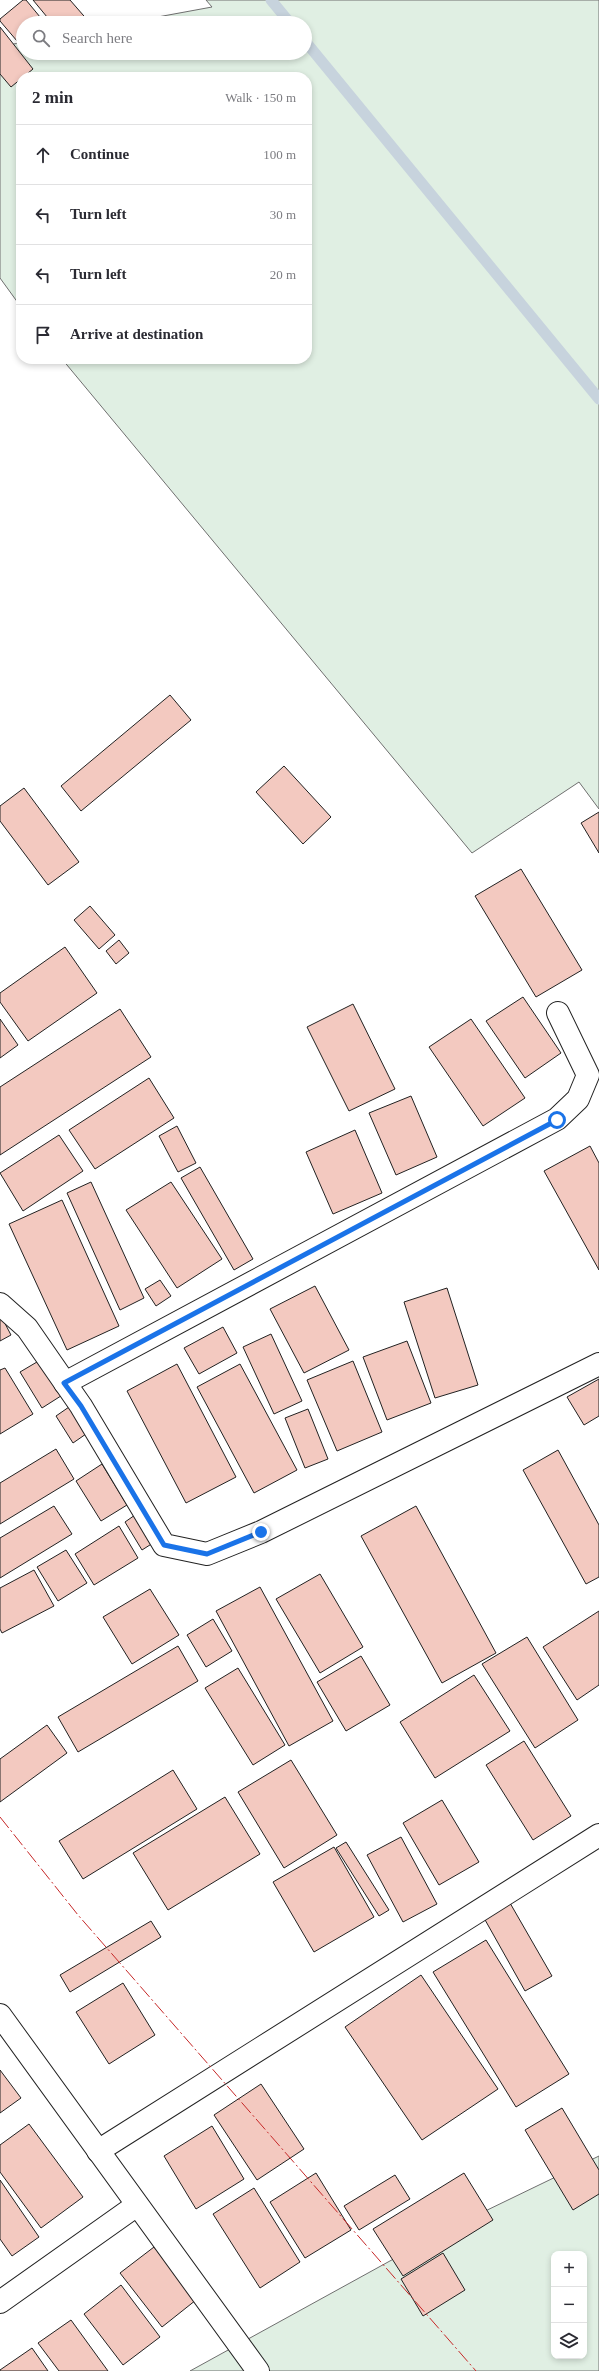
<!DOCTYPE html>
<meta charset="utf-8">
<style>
:root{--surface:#fff;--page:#f7f7f7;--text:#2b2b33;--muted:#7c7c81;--line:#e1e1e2}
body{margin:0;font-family:Georgia,serif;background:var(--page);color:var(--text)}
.controls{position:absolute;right:12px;bottom:12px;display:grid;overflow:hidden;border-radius:8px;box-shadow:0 2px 6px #0003}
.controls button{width:36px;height:36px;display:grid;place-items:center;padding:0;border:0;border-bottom:1px solid var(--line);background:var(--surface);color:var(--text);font:20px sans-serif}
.stop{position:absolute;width:12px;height:12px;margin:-9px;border:3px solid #1a73e8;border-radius:50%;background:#fff}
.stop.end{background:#1a73e8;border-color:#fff;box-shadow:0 1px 4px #0008}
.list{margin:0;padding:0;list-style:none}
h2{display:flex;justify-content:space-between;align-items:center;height:52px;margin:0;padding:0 16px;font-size:17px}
h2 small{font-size:13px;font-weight:400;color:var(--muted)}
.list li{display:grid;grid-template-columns:26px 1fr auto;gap:12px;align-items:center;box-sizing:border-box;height:60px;padding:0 16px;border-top:1px solid var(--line)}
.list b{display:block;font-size:15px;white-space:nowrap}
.list em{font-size:13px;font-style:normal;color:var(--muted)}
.icon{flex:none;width:22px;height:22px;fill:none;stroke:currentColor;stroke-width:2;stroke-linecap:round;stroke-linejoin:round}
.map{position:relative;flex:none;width:599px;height:2371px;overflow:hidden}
.search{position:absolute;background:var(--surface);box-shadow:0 2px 6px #0003;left:16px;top:16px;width:296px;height:44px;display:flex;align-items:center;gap:10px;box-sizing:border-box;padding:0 14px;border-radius:22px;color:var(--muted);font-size:15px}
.panel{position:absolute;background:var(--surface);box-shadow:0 2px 6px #0003;left:16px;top:72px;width:296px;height:292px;border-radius:16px}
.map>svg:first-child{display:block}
.green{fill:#e0efe3;stroke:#6f6f6f;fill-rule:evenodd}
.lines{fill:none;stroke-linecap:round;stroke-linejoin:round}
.stream{stroke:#c7d3dd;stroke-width:11}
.building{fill:#f3c9c0;stroke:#222}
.street-casing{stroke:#222;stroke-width:24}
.street{stroke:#fff;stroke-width:22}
.power{stroke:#c62828;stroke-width:1;stroke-dasharray:14 3 2 3;stroke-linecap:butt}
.route{stroke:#1a73e8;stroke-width:5}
</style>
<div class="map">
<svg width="599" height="2371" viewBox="0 0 599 2371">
<rect width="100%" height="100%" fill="#fff"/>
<g class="green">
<polygon points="206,0 599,0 599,809 579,782 472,853 62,359 307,359 307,77 21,77 21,307 0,278 0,47 23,42 23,53 305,53 305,23 125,23 212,7"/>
<path d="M599,2156V2371H190L448,2229ZM554,2254H584V2356H554Z"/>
</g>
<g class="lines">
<g class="stream">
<polyline points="271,0 290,23"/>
<polyline points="305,41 599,399"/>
</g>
</g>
<g class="building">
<polygon points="23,0 26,0 45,23 23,23 23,48 0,21 0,19"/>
<polygon points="33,0 70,0 90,23 52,23"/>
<polygon points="0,27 33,69 11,87 0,74"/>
<polygon points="170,695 191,720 81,811 61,786"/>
<polygon points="284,766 331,817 303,844 256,792"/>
<polygon points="24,788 79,862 48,885 0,821 0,806"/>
<polygon points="599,812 599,853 581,823"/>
<polygon points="521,869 582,970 536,997 475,896"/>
<polygon points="90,906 115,935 99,949 74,920"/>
<polygon points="119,940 129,953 116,964 106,951"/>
<polygon points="65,947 97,993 28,1041 0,1002 0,993"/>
<polygon points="523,997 561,1053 525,1078 486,1021"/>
<polygon points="353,1004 395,1089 349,1111 307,1027"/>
<polygon points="120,1009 151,1057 0,1155 0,1087"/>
<polygon points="0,1019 18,1045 0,1058"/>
<polygon points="471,1019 525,1098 483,1126 429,1047"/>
<polygon points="149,1078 174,1118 95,1169 69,1130"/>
<polygon points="411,1096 437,1157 396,1175 369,1113"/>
<polygon points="177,1126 196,1163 178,1172 159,1136"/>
<polygon points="355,1130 382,1193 333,1214 306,1152"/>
<polygon points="59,1135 83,1171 23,1211 0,1173"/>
<polygon points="590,1146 599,1163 599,1270 544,1171"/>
<polygon points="200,1167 253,1259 234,1270 181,1178"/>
<polygon points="91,1182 144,1298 120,1310 67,1193"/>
<polygon points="171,1182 222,1259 177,1288 126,1210"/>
<polygon points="62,1200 119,1326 67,1350 9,1224"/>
<polygon points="160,1280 171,1296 156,1306 145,1289"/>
<polygon points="315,1286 349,1350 304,1373 270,1309"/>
<polygon points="447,1288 478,1385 435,1398 404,1302"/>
<polygon points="0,1314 11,1335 0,1341"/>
<polygon points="223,1327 237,1353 199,1374 184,1348"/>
<polygon points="271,1334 302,1401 274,1414 243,1347"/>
<polygon points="407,1341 431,1403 387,1420 363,1357"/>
<polygon points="42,1359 64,1394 42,1408 20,1372"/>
<polygon points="353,1361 382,1432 337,1451 307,1380"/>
<polygon points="177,1364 236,1477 186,1503 127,1391"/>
<polygon points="240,1364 297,1470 254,1493 197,1387"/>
<polygon points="5,1368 33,1414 0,1434 0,1370"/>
<polygon points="599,1379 599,1416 584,1425 567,1397"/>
<polygon points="69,1407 86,1434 73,1443 56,1416"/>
<polygon points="308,1409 328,1459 305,1468 285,1418"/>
<polygon points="56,1449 74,1479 0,1524 0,1483"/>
<polygon points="558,1450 599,1525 599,1577 586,1584 523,1470"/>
<polygon points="102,1464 127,1505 101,1521 76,1481"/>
<polygon points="54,1506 72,1534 0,1578 0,1538"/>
<polygon points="416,1506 496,1653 442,1683 361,1536"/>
<polygon points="135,1515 153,1543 142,1550 125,1522"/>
<polygon points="119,1526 138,1558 94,1585 75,1554"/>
<polygon points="66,1550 87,1583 58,1601 37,1567"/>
<polygon points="34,1570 54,1606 2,1633 0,1629 0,1588"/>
<polygon points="320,1574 363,1647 320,1673 276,1599"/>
<polygon points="260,1587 333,1721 289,1746 216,1611"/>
<polygon points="150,1589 179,1635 132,1664 103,1617"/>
<polygon points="599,1611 599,1685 577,1700 543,1647"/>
<polygon points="213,1619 232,1651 206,1667 187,1635"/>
<polygon points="527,1637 578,1720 535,1748 482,1664"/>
<polygon points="178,1646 198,1681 78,1752 58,1717"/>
<polygon points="361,1656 390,1705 346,1731 317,1682"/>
<polygon points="238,1668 285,1745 253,1765 205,1688"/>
<polygon points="474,1675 510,1731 435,1778 400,1722"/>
<polygon points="47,1725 67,1753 0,1802 0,1759"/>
<polygon points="524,1741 571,1816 533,1840 486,1765"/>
<polygon points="291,1760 337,1835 284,1868 238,1792"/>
<polygon points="173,1770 197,1809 83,1879 59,1841"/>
<polygon points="225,1797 260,1854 168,1910 133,1853"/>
<polygon points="442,1800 479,1862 439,1885 403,1823"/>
<polygon points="401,1837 437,1904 403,1922 367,1855"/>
<polygon points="346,1842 389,1910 379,1916 336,1848"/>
<polygon points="334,1847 374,1917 314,1952 273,1882"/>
<polygon points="510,1903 552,1976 525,1991 484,1918"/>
<polygon points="151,1921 161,1937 70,1992 60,1975"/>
<polygon points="486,1940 569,2074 516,2107 433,1972"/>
<polygon points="421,1975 498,2089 422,2140 345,2027"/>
<polygon points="123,1983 155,2035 109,2064 76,2012"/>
<polygon points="0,2070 21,2098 0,2113"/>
<polygon points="261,2084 304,2149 257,2180 214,2115"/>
<polygon points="562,2108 599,2170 599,2194 573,2210 525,2130"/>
<polygon points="29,2124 83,2197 41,2228 0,2172 0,2145"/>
<polygon points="212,2126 244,2179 196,2209 164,2156"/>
<polygon points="316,2173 351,2230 305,2258 270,2202"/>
<polygon points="464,2173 493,2220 403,2276 373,2229"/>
<polygon points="395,2175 410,2199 359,2230 344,2206"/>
<polygon points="0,2180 39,2237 12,2256 0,2239"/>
<polygon points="254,2188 300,2262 260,2288 213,2214"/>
<polygon points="154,2247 196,2300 162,2327 120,2273"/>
<polygon points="443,2253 465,2290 423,2316 401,2279"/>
<polygon points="121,2285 160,2337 123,2365 84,2314"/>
<polygon points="71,2320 108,2371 59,2371 38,2343"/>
<polygon points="32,2348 48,2371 0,2371 0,2370"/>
</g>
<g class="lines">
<defs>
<g id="street">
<polyline points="0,1304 27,1328 81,1406 164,1545 207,1554 261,1532 599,1364"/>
<polyline points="65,1383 557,1119 578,1099 588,1075 558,1013"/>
<polyline points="0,2015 258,2371"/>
<polyline points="98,2151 599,1835"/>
<polyline points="0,2302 137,2205"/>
</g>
</defs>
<use href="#street" class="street-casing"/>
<use href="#street" class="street"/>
<polyline class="power" points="0,1817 78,1915 476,2371"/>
</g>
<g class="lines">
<polyline class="route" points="261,1532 207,1554 164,1545 81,1406 64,1383 557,1120"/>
</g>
</svg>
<div class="controls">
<button>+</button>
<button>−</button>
<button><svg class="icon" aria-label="layers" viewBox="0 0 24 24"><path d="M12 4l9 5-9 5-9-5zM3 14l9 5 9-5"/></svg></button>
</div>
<div class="stop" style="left:557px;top:1120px"></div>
<div class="stop end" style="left:261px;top:1532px"></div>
<div class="search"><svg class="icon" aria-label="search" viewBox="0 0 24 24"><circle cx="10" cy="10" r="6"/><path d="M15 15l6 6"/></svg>Search here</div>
<section class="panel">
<h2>2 min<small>Walk · 150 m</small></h2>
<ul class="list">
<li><svg class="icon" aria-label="ahead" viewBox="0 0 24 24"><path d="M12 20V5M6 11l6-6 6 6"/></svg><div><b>Continue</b></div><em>100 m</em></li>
<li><svg class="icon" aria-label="left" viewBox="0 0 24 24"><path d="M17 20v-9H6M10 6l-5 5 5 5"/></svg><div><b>Turn left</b></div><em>30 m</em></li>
<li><svg class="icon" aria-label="left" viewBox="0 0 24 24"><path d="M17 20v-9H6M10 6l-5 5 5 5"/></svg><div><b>Turn left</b></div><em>20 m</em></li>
<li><svg class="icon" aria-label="arrive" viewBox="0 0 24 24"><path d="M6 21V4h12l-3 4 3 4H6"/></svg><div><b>Arrive at destination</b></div></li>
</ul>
</section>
</div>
